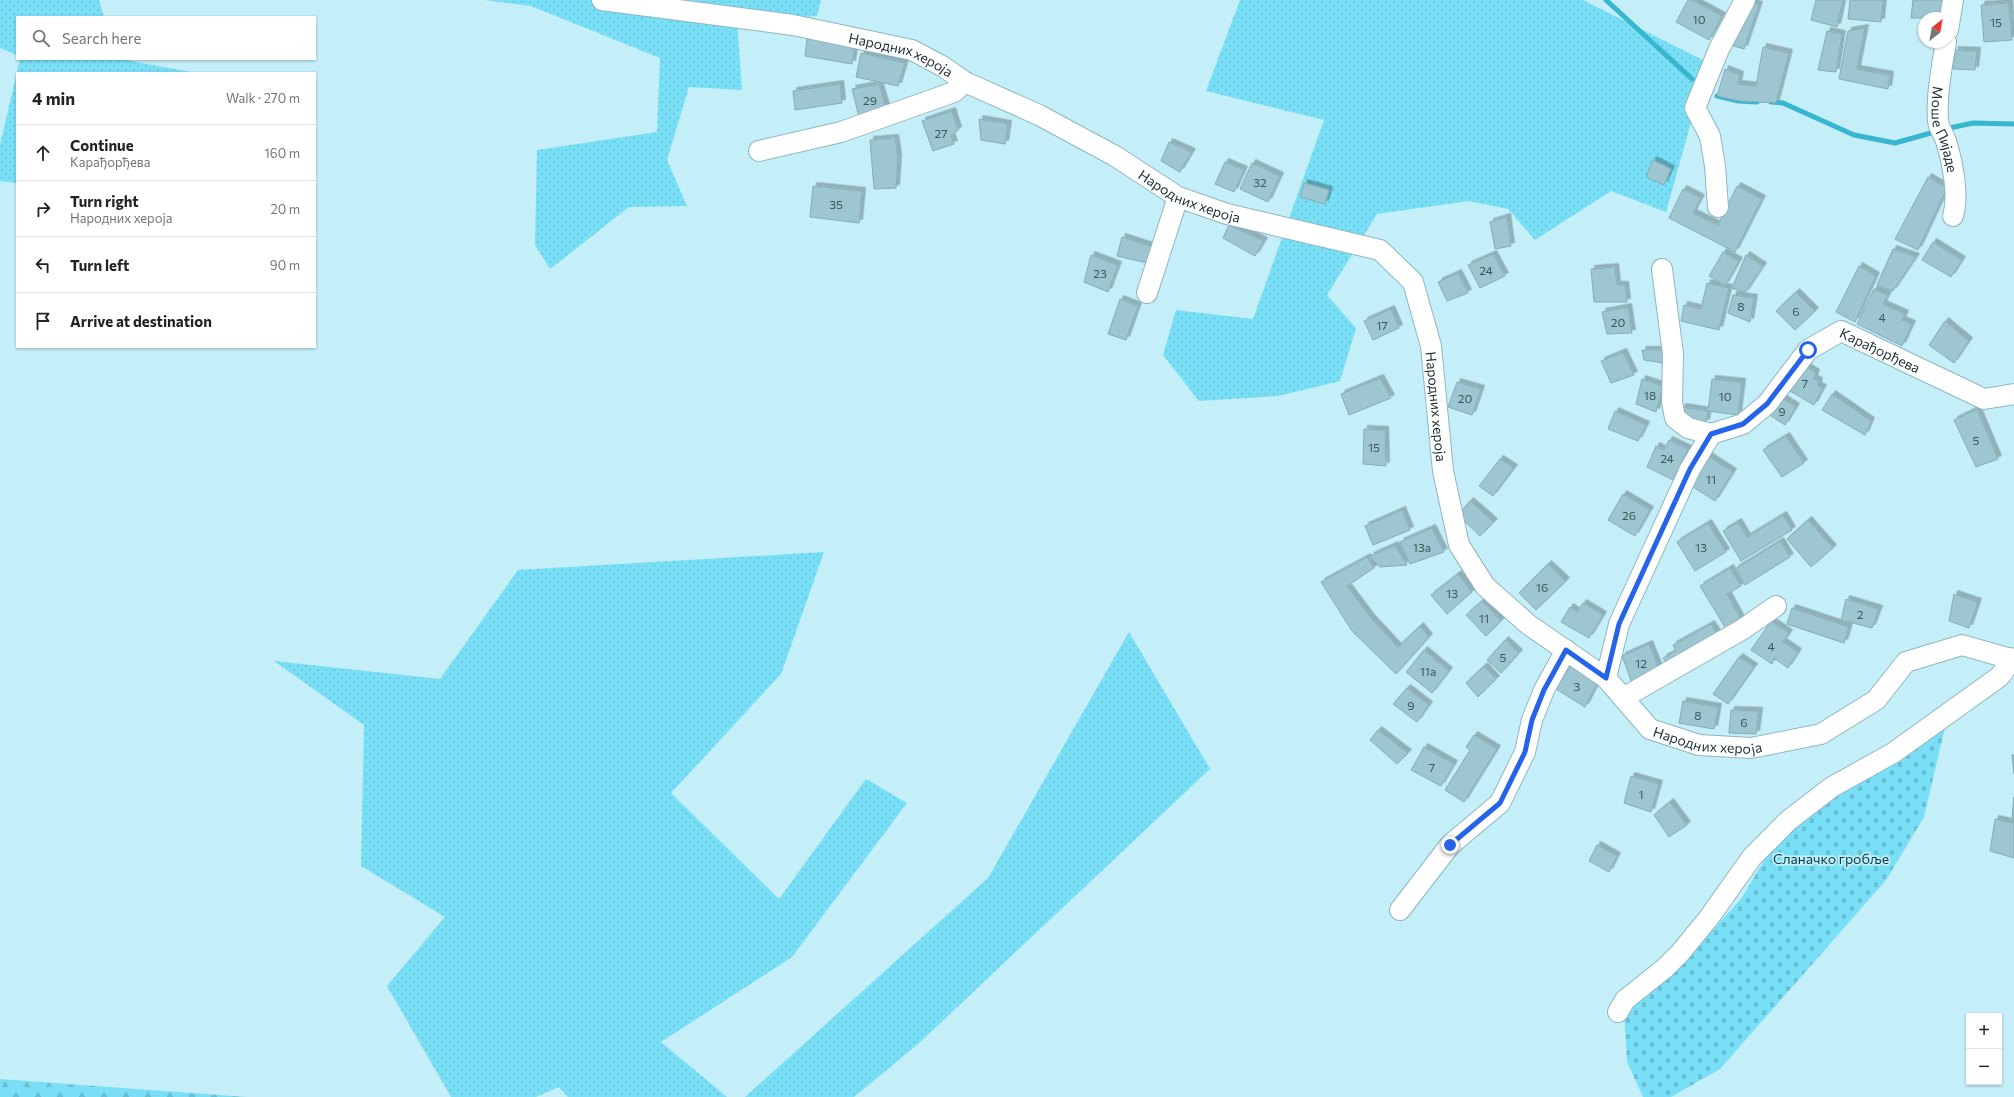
<!DOCTYPE html>
<meta charset="utf-8">
<style>
:root{--surface:#fff;--page:#f6f6f6;--text:#222;--muted:#767676;--line:#e0e0e0}
body{margin:0;font-family:Commissioner,sans-serif;background:var(--page);color:var(--text)}
.controls{position:absolute;right:12px;bottom:12px;display:grid;overflow:hidden;border-radius:0px;box-shadow:0 1px 3px #0004}
.controls button{width:36px;height:36px;display:grid;place-items:center;padding:0;border:0;border-bottom:1px solid var(--line);background:var(--surface);color:var(--text);font:20px sans-serif}
.compass{position:absolute;left:1918px;top:12px;width:36px;height:36px;border-radius:50%;background:var(--surface);box-shadow:0 1px 3px #0004;rotate:31deg}
.stop{position:absolute;width:12px;height:12px;margin:-9px;border:3px solid #2563eb;border-radius:50%;background:#fff}
.stop.end{background:#2563eb;border-color:#fff;box-shadow:0 1px 4px #0008}
.list{margin:0;padding:0;list-style:none}
h2{display:flex;justify-content:space-between;align-items:center;height:52px;margin:0;padding:0 16px;font-size:17px}
h2 small{font-size:13px;font-weight:400;color:var(--muted)}
.list li{display:grid;grid-template-columns:26px 1fr auto;gap:12px;align-items:center;box-sizing:border-box;height:56px;padding:0 16px;border-top:1px solid var(--line)}
.list b{display:block;font-size:15px;white-space:nowrap}
.list p{margin:0;font-size:13px;white-space:nowrap;color:var(--muted)}
.list em{font-size:13px;font-style:normal;color:var(--muted)}
.icon{flex:none;width:22px;height:22px;fill:none;stroke:currentColor;stroke-width:2;stroke-linecap:round;stroke-linejoin:round}
.map{position:relative;flex:none;width:2014px;height:1097px;overflow:hidden}
.search{position:absolute;background:var(--surface);box-shadow:0 1px 3px #0004;left:16px;top:16px;width:300px;height:44px;display:flex;align-items:center;gap:10px;box-sizing:border-box;padding:0 14px;border-radius:0px;color:var(--muted);font-size:15px}
.panel{position:absolute;background:var(--surface);box-shadow:0 1px 3px #0004;left:16px;top:72px;width:300px;height:276px;border-radius:0px}
.map>svg:first-child{display:block}
.grass{fill:url(#grass-dots)}
.forest{fill:url(#forest-firs)}
.cemetery{fill:url(#cemetery-stones)}
.lines{fill:none;stroke-linecap:round;stroke-linejoin:round}
.stream{stroke:#39b6cf;stroke-width:5}
.building{fill:#9dc6d0;stroke:#84adb6;filter:url(#shadow)}
.minor-casing{stroke:#8eb7c1;stroke-width:22}
.minor{stroke:#fff;stroke-width:20}
.route{stroke:#2563eb;stroke-width:5}
.labels{text-anchor:middle;dominant-baseline:central;stroke-width:3.5;stroke-linejoin:round;paint-order:stroke}
.number-label{font-size:12px;fill:#3e565b}
.street-label{font-size:14px;fill:#1f3034;stroke:#c4eef8}
.park-label{font-size:14px;fill:#033d48;stroke:#c4eef8}
</style>
<div class="map">
<svg width="2014" height="1097" viewBox="0 0 2014 1097">
<defs>
<pattern id="grass-dots" width="8" height="8" patternUnits="userSpaceOnUse"><rect width="8" height="8" fill="#78dff7"/><path d="M2 2h.1M6 6h.1" fill="none" stroke="#67c0d4" stroke-width="1.8" stroke-linecap="round"/></pattern>
<pattern id="forest-firs" width="22" height="20" patternUnits="userSpaceOnUse"><rect width="22" height="20" fill="#78dff7"/><path d="M5 1l3.5 6h-7zM16 11l3.5 6h-7z" fill="#67c0d4"/></pattern>
<pattern id="cemetery-stones" width="16" height="16" patternUnits="userSpaceOnUse"><rect width="16" height="16" fill="#78dff7"/><path d="M2 7V4a2 2 0 0 1 4 0v3zM10 15v-3a2 2 0 0 1 4 0v3z" fill="#67c0d4"/></pattern>
<filter id="shadow"><feDropShadow dx="3.5" dy="-3.5" stdDeviation="0" flood-color="#0004"/></filter>
</defs>
<rect width="100%" height="100%" fill="#c4eef8"/>
<g class="grass">
<polygon points="0,0 99,0 104,17 17,17 17,55 0,48"/>
<polygon points="484,0 821,0 817,16 737,21 742,90 689,87 667,160 687,206 629,207 550,269 535,245 537,150 657,132 660,58 531,6"/>
<polygon points="1240,0 1583,0 1713,65 1695,108 1666,212 1611,191 1535,240 1508,209 1469,201 1377,214 1327,295 1356,328 1340,381 1278,396 1199,401 1163,355 1176,310 1253,319 1324,120 1206,91"/>
<polygon points="20,59 120,59 196,73 17,73 17,183 0,181 0,145"/>
<polygon points="824,552 781,674 671,793 779,899 866,779 907,803 792,957 661,1042 727,1097 568,1097 559,1087 536,1097 451,1097 387,986 445,917 361,866 364,725 274,661 440,679 518,570"/>
<polygon points="1129,632 1210,769 917,1045 854,1097 745,1097 988,878"/>
</g>
<polygon class="forest" points="0,1079 246,1097 0,1097"/>
<polygon class="cemetery" points="1946,723 1924,817 1886,880 1720,1069 1671,1097 1643,1097 1627,1062 1624,1010 1685,960 1741,899 1789,819"/>
<g class="lines">
<g class="stream">
<polyline points="1606,0 1692,79"/>
<polyline points="1717,96 1739,101 1757,102"/>
<polyline points="1771,102 1783,103 1854,135 1895,143 1938,131"/>
<polyline points="1945,129 1973,123 2014,124"/>
</g>
</g>
<g class="building">
<polygon points="1688,0 1692,0 1722,16 1709,40 1676,22"/>
<polygon points="1816,0 1843,0 1837,27 1811,20"/>
<polygon points="1850,0 1883,0 1881,22 1848,19"/>
<polygon points="1913,0 1943,0 1942,18 1911,18"/>
<polygon points="1749,2 1759,5 1744,49 1731,45"/>
<polygon points="2009,3 2012,40 1984,42 1981,5"/>
<polygon points="2014,12 2014,24 2011,13"/>
<polygon points="1865,28 1857,69 1890,75 1888,89 1839,79 1848,31"/>
<polygon points="1827,31 1842,34 1836,72 1818,70"/>
<polygon points="807,38 855,46 852,64 805,56"/>
<polygon points="1763,47 1789,53 1776,103 1739,101 1717,96 1725,69 1740,75 1738,84 1756,86"/>
<polygon points="1955,50 1977,51 1975,70 1953,69"/>
<polygon points="861,53 905,63 898,86 856,77"/>
<polygon points="840,84 842,103 795,110 793,91"/>
<polygon points="879,84 887,111 860,121 852,89"/>
<polygon points="952,111 958,130 951,136 954,144 933,151 922,121"/>
<polygon points="979,119 1008,124 1005,144 981,140"/>
<polygon points="895,138 898,157 896,188 874,189 870,140"/>
<polygon points="1169,142 1192,152 1180,172 1161,161"/>
<polygon points="1653,160 1671,169 1664,185 1646,177"/>
<polygon points="1225,162 1244,170 1234,192 1215,184"/>
<polygon points="1252,163 1280,176 1268,202 1240,189"/>
<polygon points="1928,177 1947,188 1918,250 1895,239"/>
<polygon points="1304,183 1329,190 1325,204 1300,197"/>
<polygon points="813,186 862,191 859,223 810,217"/>
<polygon points="1737,186 1762,199 1735,252 1669,218 1683,189 1701,198 1693,213 1718,225"/>
<polygon points="1507,217 1511,246 1495,249 1490,222"/>
<polygon points="1229,225 1264,241 1255,256 1223,238"/>
<polygon points="1122,237 1153,247 1147,263 1117,256"/>
<polygon points="1933,242 1962,260 1951,277 1922,260"/>
<polygon points="1893,249 1916,257 1893,291 1877,285"/>
<polygon points="1723,252 1739,261 1725,285 1709,276"/>
<polygon points="1493,254 1505,276 1480,288 1468,265"/>
<polygon points="1091,255 1118,265 1108,292 1084,282"/>
<polygon points="1746,255 1763,266 1745,293 1732,288"/>
<polygon points="1859,266 1876,276 1855,322 1836,312"/>
<polygon points="1615,267 1617,285 1625,285 1627,302 1594,302 1591,269"/>
<polygon points="1458,273 1468,293 1447,301 1438,282"/>
<polygon points="1707,283 1729,288 1719,330 1681,321 1684,305 1701,309"/>
<polygon points="1874,289 1888,295 1883,304 1905,314 1902,320 1912,324 1902,346 1857,324"/>
<polygon points="1796,292 1815,311 1795,330 1776,311"/>
<polygon points="1733,295 1754,298 1750,322 1728,313"/>
<polygon points="1120,299 1138,306 1126,340 1108,334"/>
<polygon points="1628,307 1632,333 1607,334 1602,312"/>
<polygon points="1391,309 1399,328 1373,340 1364,321"/>
<polygon points="1945,321 1969,341 1954,363 1929,345"/>
<polygon points="1642,350 1662,350 1664,363 1644,360"/>
<polygon points="1623,352 1634,375 1611,383 1601,361"/>
<polygon points="1804,365 1816,373 1814,379 1819,381 1818,386 1823,388 1814,405 1788,390"/>
<polygon points="1380,378 1391,398 1349,415 1341,394"/>
<polygon points="1642,379 1663,386 1656,412 1636,404"/>
<polygon points="1712,379 1742,382 1738,415 1708,411"/>
<polygon points="1457,382 1481,389 1472,415 1448,407"/>
<polygon points="1832,394 1871,421 1865,435 1822,410"/>
<polygon points="1779,396 1796,407 1785,425 1768,414"/>
<polygon points="1682,407 1708,411 1706,423 1681,419"/>
<polygon points="1977,409 1998,459 1976,467 1954,420"/>
<polygon points="1615,411 1646,425 1638,441 1608,429"/>
<polygon points="1364,429 1385,430 1386,466 1363,464"/>
<polygon points="1786,436 1804,463 1782,477 1763,450"/>
<polygon points="1669,440 1688,449 1673,480 1647,467 1656,446 1664,450"/>
<polygon points="1708,456 1733,472 1715,501 1690,485"/>
<polygon points="1500,459 1514,468 1493,496 1479,486"/>
<polygon points="1623,494 1650,510 1635,536 1608,520"/>
<polygon points="1470,501 1494,522 1480,536 1458,515"/>
<polygon points="1402,510 1410,530 1373,545 1365,526"/>
<polygon points="1783,515 1792,530 1741,561 1723,531 1738,522 1747,537"/>
<polygon points="1808,520 1833,548 1811,567 1787,539"/>
<polygon points="1708,523 1726,552 1695,571 1677,542"/>
<polygon points="1432,528 1444,552 1410,564 1400,542"/>
<polygon points="1780,541 1790,557 1745,585 1735,569"/>
<polygon points="1395,545 1407,565 1380,567 1370,556"/>
<polygon points="1367,557 1374,568 1347,586 1371,618 1398,647 1420,626 1429,637 1396,674 1352,631 1321,582"/>
<polygon points="1548,564 1566,581 1536,610 1519,593"/>
<polygon points="1730,568 1741,586 1727,594 1743,623 1728,632 1700,586"/>
<polygon points="1458,574 1472,592 1447,614 1431,595"/>
<polygon points="1954,594 1978,602 1969,628 1949,621"/>
<polygon points="1846,599 1879,609 1872,628 1841,620"/>
<polygon points="1482,601 1501,621 1486,636 1466,615"/>
<polygon points="1583,603 1603,615 1589,638 1561,622 1570,607 1577,612"/>
<polygon points="1792,608 1849,627 1844,643 1787,624"/>
<polygon points="1771,621 1789,633 1783,642 1798,652 1788,668 1774,658 1772,664 1751,650"/>
<polygon points="1711,624 1719,637 1668,666 1663,658 1676,651 1673,645"/>
<polygon points="1505,640 1519,653 1501,673 1487,660"/>
<polygon points="1649,644 1660,671 1632,683 1622,656"/>
<polygon points="1424,650 1449,671 1432,693 1406,672"/>
<polygon points="1739,657 1754,667 1728,704 1713,694"/>
<polygon points="1571,665 1598,682 1585,707 1556,689"/>
<polygon points="1484,666 1496,679 1478,697 1466,683"/>
<polygon points="1407,688 1429,705 1417,722 1393,704"/>
<polygon points="1683,701 1718,707 1714,729 1679,723"/>
<polygon points="1731,710 1759,711 1756,734 1729,733"/>
<polygon points="1378,730 1408,753 1397,764 1370,740"/>
<polygon points="1474,735 1497,749 1464,802 1445,790 1470,750 1466,747"/>
<polygon points="1424,747 1454,764 1441,786 1411,770"/>
<polygon points="2012,755 2014,755 2014,774"/>
<polygon points="1631,776 1659,784 1651,812 1624,803"/>
<polygon points="2014,797 2014,818 2012,817"/>
<polygon points="1670,802 1687,825 1669,837 1654,815"/>
<polygon points="1995,819 2014,823 2014,858 1990,851"/>
<polygon points="1597,845 1617,856 1609,872 1589,861"/>
</g>
<g class="lines">
<defs>
<g id="minor">
<path id="s1" d="M602,0L793,25L912,50L942,66L965,82L1039,115L1115,156L1178,197L1227,214L1380,250L1413,282L1431,346L1443,471L1459,545L1485,586L1529,625L1606,678L1650,729L1699,745L1751,748L1821,734L1876,700L1906,662L1962,645L2014,660"/>
<polyline points="1948,30 1953,0"/>
<path id="s2" d="M1946,42C1942,65 1936,97 1938,121C1939,129 1945,136 1947,144C1953,164 1959,196 1953,216"/>
<polyline points="759,151 841,132 954,92 965,82"/>
<polyline points="1718,207 1715,166 1710,136 1695,108 1719,49 1745,0"/>
<polyline points="1662,269 1673,354 1672,402 1675,418 1688,428 1711,434"/>
<polyline points="1147,293 1178,197"/>
<path id="s3" d="M1606,678L1619,624L1690,469L1711,434L1743,424L1767,404L1808,350L1841,331L1984,399L2014,394"/>
<polyline points="1623,698 1743,629 1776,606"/>
<polyline points="1400,910 1450,845 1500,803 1525,752 1532,720 1544,690 1566,650"/>
<polyline points="1618,1012 1625,1000 1665,968 1680,953 1708,919 1752,857 1789,820 1832,787 1893,753 1999,677 2004,671 2010,658"/>
</g>
</defs>
<use href="#minor" class="minor-casing"/>
<use href="#minor" class="minor"/>
</g>
<g class="lines">
<polyline class="route" points="1450,845 1500,803 1525,752 1532,720 1544,690 1566,650 1606,678 1619,624 1690,469 1711,434 1743,424 1767,404 1808,350"/>
</g>
<g class="labels">
<g class="number-label">
<text x="1699" y="19">10</text>
<text x="1996" y="22">15</text>
<text x="870" y="100">29</text>
<text x="941" y="133">27</text>
<text x="1260" y="182">32</text>
<text x="836" y="204">35</text>
<text x="1486" y="270">24</text>
<text x="1100" y="273">23</text>
<text x="1741" y="306">8</text>
<text x="1796" y="311">6</text>
<text x="1882" y="317">4</text>
<text x="1618" y="322">20</text>
<text x="1382" y="325">17</text>
<text x="1805" y="383">7</text>
<text x="1650" y="395">18</text>
<text x="1725" y="396">10</text>
<text x="1465" y="398">20</text>
<text x="1782" y="411">9</text>
<text x="1976" y="440">5</text>
<text x="1374" y="447">15</text>
<text x="1667" y="458">24</text>
<text x="1711" y="479">11</text>
<text x="1629" y="515">26</text>
<text x="1422" y="547">13a</text>
<text x="1701" y="547">13</text>
<text x="1542" y="587">16</text>
<text x="1452" y="593">13</text>
<text x="1860" y="614">2</text>
<text x="1484" y="618">11</text>
<text x="1771" y="646">4</text>
<text x="1503" y="657">5</text>
<text x="1641" y="663">12</text>
<text x="1428" y="671">11a</text>
<text x="1577" y="686">3</text>
<text x="1411" y="705">9</text>
<text x="1698" y="715">8</text>
<text x="1744" y="722">6</text>
<text x="1432" y="767">7</text>
<text x="1641" y="794">1</text>
</g>
<g class="street-label">
<text stroke="none"><textPath href="#s1" startOffset="305">Народних хероја</textPath></text>
<text stroke="none"><textPath href="#s2" startOffset="89">Моше Пијаде</textPath></text>
<text stroke="none"><textPath href="#s1" startOffset="629">Народних хероја</textPath></text>
<text stroke="none"><textPath href="#s3" startOffset="481">Карађорђева</textPath></text>
<text stroke="none"><textPath href="#s1" startOffset="1001">Народних хероја</textPath></text>
<text stroke="none"><textPath href="#s1" startOffset="1469">Народних хероја</textPath></text>
</g>
<g class="park-label">
<text x="1831" y="858">Сланачко гробље</text>
</g>
</g>
</svg>
<div class="controls">
<button>+</button>
<button>−</button>
</div>
<svg class="compass" viewBox="-18 -18 36 36"><path d="M0-13l5 13h-10z" fill="#e53935"/><path d="M0 13l5-13h-10z" fill="#767676"/></svg>
<div class="stop" style="left:1808px;top:350px"></div>
<div class="stop end" style="left:1450px;top:845px"></div>
<div class="search"><svg class="icon" aria-label="search" viewBox="0 0 24 24"><circle cx="10" cy="10" r="6"/><path d="M15 15l6 6"/></svg>Search here</div>
<section class="panel">
<h2>4 min<small>Walk · 270 m</small></h2>
<ul class="list">
<li><svg class="icon" aria-label="ahead" viewBox="0 0 24 24"><path d="M12 20V5M6 11l6-6 6 6"/></svg><div><b>Continue</b><p>Карађорђева</p></div><em>160 m</em></li>
<li><svg class="icon" aria-label="right" viewBox="0 0 24 24"><path d="M7 20v-9h11M14 6l5 5-5 5"/></svg><div><b>Turn right</b><p>Народних хероја</p></div><em>20 m</em></li>
<li><svg class="icon" aria-label="left" viewBox="0 0 24 24"><path d="M17 20v-9H6M10 6l-5 5 5 5"/></svg><div><b>Turn left</b></div><em>90 m</em></li>
<li><svg class="icon" aria-label="arrive" viewBox="0 0 24 24"><path d="M6 21V4h12l-3 4 3 4H6"/></svg><div><b>Arrive at destination</b></div></li>
</ul>
</section>
</div>
